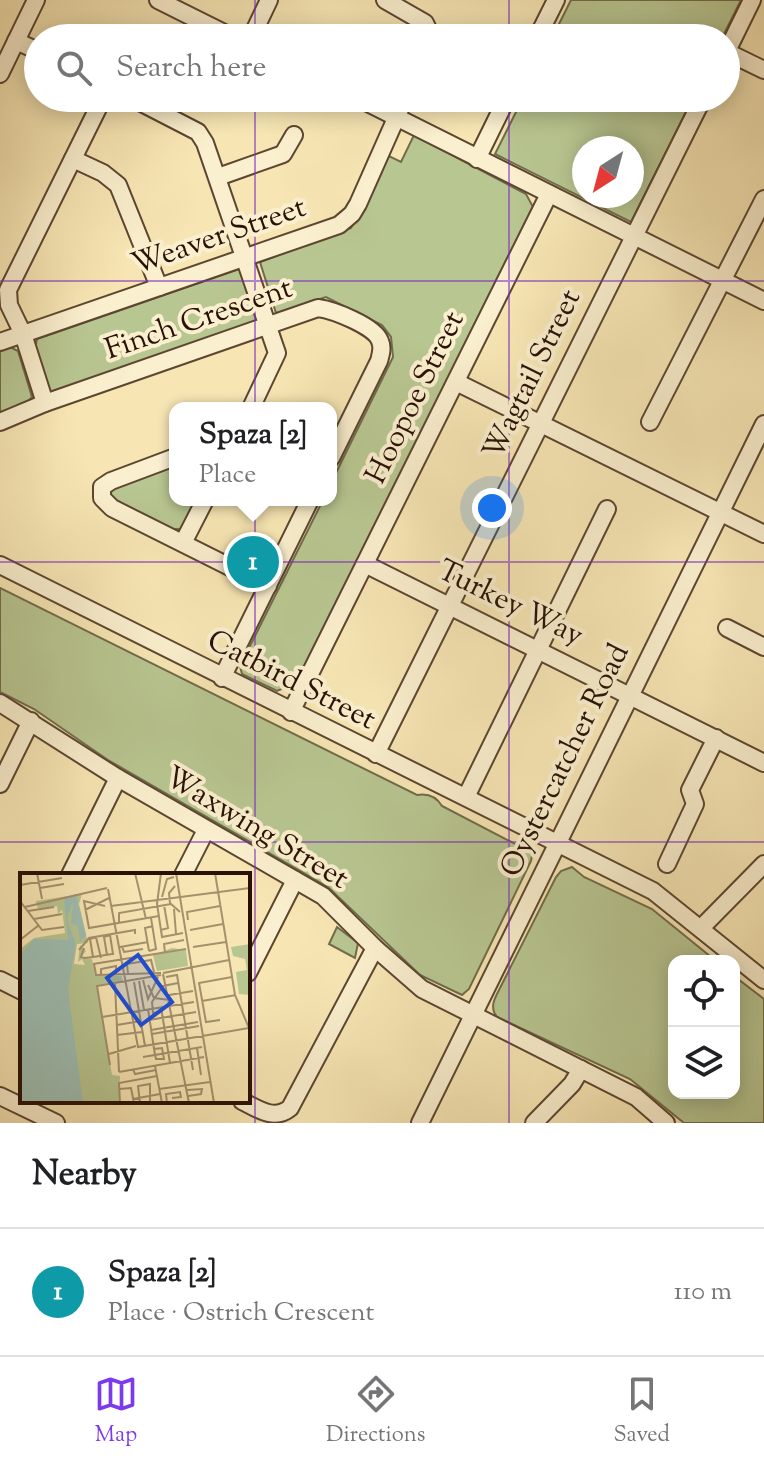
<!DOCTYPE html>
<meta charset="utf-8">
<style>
:root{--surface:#fff;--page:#f6f6f6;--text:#202124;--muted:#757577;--line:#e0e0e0;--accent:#7c3aed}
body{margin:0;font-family:"Sorts Mill Goudy",serif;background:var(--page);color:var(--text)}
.controls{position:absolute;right:24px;bottom:24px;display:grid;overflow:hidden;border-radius:16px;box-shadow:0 4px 20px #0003}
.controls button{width:72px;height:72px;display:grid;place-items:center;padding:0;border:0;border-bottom:2px solid var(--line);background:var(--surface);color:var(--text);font:40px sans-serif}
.compass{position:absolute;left:572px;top:136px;width:72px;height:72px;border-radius:50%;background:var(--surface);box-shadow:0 4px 20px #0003;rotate:216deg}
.you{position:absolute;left:492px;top:508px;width:28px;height:28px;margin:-20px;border:6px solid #fff;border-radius:50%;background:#1a73e8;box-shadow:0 0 0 12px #1a73e833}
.badge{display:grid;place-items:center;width:52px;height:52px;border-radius:50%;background:var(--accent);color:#fff;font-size:26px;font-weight:700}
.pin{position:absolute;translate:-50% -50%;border:4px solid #fff;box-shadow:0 2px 8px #0006}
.popup{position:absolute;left:169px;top:402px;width:168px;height:104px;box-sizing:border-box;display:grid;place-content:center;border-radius:16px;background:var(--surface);filter:drop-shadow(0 2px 6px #0005);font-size:26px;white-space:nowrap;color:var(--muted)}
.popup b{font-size:30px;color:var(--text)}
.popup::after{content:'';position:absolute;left:50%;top:100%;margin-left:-16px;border:16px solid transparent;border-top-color:var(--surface)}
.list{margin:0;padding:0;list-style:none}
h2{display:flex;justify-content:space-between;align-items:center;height:104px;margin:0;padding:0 32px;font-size:34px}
h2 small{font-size:26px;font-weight:400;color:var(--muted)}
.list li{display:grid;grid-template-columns:52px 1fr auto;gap:24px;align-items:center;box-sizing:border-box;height:128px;padding:0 32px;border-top:2px solid var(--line)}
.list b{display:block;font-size:30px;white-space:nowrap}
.list p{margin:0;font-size:26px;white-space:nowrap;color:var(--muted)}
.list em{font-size:26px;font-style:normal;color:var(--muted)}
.icon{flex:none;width:44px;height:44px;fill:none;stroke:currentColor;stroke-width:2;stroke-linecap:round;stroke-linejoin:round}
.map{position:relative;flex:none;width:764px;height:1123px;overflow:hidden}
.search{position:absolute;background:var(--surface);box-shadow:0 4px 20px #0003;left:24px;right:24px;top:24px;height:88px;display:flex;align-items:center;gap:20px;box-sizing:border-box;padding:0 28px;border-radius:44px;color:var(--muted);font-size:30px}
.sheet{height:232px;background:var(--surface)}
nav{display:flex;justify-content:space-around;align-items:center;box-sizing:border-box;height:112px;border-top:2px solid var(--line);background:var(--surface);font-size:22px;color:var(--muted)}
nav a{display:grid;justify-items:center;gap:4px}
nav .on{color:var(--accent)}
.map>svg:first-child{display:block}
.green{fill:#b8c691;stroke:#706c4b;stroke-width:2;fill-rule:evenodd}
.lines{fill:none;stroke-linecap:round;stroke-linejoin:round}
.minor-casing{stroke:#5c4631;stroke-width:20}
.minor{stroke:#faefce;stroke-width:16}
.grid{fill:none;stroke:#7b2cbf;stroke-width:2;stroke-opacity:0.55}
.labels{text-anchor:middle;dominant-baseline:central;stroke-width:8;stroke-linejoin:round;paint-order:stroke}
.street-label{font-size:30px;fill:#291105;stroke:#faefce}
.inset-road{fill:none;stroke:#a5916e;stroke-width:2}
.view{fill:#1d4ed8;fill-opacity:0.15;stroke:#1d4ed8;stroke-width:4}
.inset-edge{fill:none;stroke:#291105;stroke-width:4}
</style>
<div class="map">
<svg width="764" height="1123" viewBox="0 0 764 1123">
<rect width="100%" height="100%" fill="#f7e6b4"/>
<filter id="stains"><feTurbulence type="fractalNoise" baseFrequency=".0025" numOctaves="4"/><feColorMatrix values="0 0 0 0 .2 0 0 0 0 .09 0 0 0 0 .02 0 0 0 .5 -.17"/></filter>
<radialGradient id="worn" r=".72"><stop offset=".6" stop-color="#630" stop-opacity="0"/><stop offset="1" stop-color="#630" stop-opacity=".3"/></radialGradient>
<g class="green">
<polygon points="571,0 741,0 722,38 552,38"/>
<path d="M523,98H693L631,222L495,154ZM632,148V196H584V148Z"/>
<polygon points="414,135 526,194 533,207 296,683 277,691 242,674 240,666 323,500 331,500 331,483 393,357 391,337 382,325 326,297 276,313 260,262 351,228 389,156 401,162"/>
<polygon points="242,268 258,321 50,395 35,349 37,339"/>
<polygon points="10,347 18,351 32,397 27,403 0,412 0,351"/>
<polygon points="175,465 175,500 198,500 185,526 180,529 172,529 111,498 111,488"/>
<path d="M0,588L417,795C428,793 436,796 442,806L523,848L529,847L532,855L531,861L469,989L462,995L420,975L328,887L108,760L34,709L0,692Z"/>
<path d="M572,867L584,877L652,909L716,961H674V1093H734V976L764,999V1123H684L630,1079L497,1017C489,1007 495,998 500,988L556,877L561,871Z"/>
<polygon points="337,927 358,943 355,958 329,944"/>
</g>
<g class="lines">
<defs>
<g id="minor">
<polyline points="158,0 234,38"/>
<polyline points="385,0 425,23 432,38"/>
<polyline points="251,38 269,0"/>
<polyline points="537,38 556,0"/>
<polyline points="16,41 38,51"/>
<polyline points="727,52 764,70"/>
<polyline points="726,53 752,0"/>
<polyline points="0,74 36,0"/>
<polyline points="132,98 198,132 205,143 277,353 251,408"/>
<polyline points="358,98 764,301"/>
<polyline points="73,159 103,173 118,185 159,287"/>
<polyline points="477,159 507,98"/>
<polyline points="218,177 283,154 294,135"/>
<polyline points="0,342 339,225 352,214 358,204 405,98"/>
<polyline points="456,382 764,534"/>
<polyline points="45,403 23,334 9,305 8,290 103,98"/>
<path d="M0,422L45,403L318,308C333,310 375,326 380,341C383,348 381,354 379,361L331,458"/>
<polyline points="650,422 764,199"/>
<polyline points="175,457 111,481 102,487 102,498 112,508 268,586"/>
<polyline points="183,543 205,500"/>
<polyline points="365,564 764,763"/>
<polyline points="0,565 653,891 764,980"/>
<polyline points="727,628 764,647"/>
<polyline points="222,678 310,500"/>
<polyline points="0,703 118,778 323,896 375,948 422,989 636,1097 666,1123"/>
<polyline points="291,712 549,194"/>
<polyline points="376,754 703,98"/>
<polyline points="0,784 31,721"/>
<polyline points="466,797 607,509"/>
<polyline points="667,864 695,804 690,790 716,738"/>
<polyline points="70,875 118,778"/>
<polyline points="183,875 206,830"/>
<polyline points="701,928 764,864"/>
<polyline points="248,973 295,880"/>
<polyline points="0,980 22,991"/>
<polyline points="0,1096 56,1123"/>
<path d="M242,1101C258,1109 274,1121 290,1108L375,948"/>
<polyline points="420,1123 764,424"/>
<polyline points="534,1123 572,1084 581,1069"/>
</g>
</defs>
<use href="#minor" class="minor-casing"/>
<use href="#minor" class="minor"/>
</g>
<path class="grid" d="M255,0V38M509,0V38M255,98V1123M509,98V1123M0,281H764M0,562H764M0,842H764"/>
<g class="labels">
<g class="street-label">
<text transform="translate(219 237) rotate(-19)">Weaver Street</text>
<text transform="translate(199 320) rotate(-19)">Finch Crescent</text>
<text transform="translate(533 375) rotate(-64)">Wagtail Street</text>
<text transform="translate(416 398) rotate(-64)">Hoopoe Street</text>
<text transform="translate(510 604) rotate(26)">Turkey Way</text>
<text transform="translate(291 681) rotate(27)">Catbird Street</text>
<text transform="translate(566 761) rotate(-64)">Oystercatcher Road</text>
<text transform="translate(256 829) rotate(31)">Waxwing Street</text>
</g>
</g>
<g transform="translate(20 873)">
<rect width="230" height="230" fill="#f7e6b4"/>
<path d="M62,21L59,31L68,70L57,71L54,91L65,92L62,86L58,89L60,72L66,78L60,85L72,86L75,102L102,103L103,109L77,113L92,202L100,203L99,230H0V76L14,65L45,60L42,37L38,41L37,33L18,36L16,28ZM230,71V122L219,121L216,99L227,97L225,86L213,83L211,74ZM152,75L166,77L168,93L137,98L133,82Z" fill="#b8c691"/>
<path d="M56,21L66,63L60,69L58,53L51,51L53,28L47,46L56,71L48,116L63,230H0V82L14,66L48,67L44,26Z" fill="#9ebeb2"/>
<path class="inset-road" d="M17,0L22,26M115,0L126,46M141,0L137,31L142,64L163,60M156,0L194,230M0,12L42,5M155,13L149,20L150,30L160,39M20,15L44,11M88,16L118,174L229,155L215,122L195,0M142,24L147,6L154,4M0,28L22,57L44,54M85,33L64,28L69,55L139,43M91,33L230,15M5,34L87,15M154,36L156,61M65,37L89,25M8,38L34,34M14,46L42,41M168,47L167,39L200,33M99,50V40L151,31M141,57L148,55L144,32M170,57L203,51M0,67L19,52M102,73L104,79L123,76M100,74L128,69M173,74L206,69M64,75L61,84L65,85L73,84L92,81H93L90,62L84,64L87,82M59,77L69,65L115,57V61M129,78L136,76L131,45M129,78L125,55L133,53M145,79L144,71L164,67M73,84L70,66L76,64L81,85M73,91L166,76M74,91L76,102L141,100M143,100L209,87M108,101L107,91L131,87L134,99M143,101L169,230M81,102V96L96,93V102M146,104L157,102L173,197M123,107L128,126L138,104M119,108L124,137M114,109L125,173M95,111L99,199M128,112L134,125L150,127M149,122L173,118M182,128L216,122M141,134L150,190M128,136L135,182L136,186H144L142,175L134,176M141,139L133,140L132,129L143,113L158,110M82,144L174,129M129,147L176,139M200,147L186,149L179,110L212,104M97,152L121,148M131,157L178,149M132,161L179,153M97,162L122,159M177,175L181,202M89,181L116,173M123,184L182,174M90,192L77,113L141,102M135,193L142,230M113,196L115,201L136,197M99,199L184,184M99,216L111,215L114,230M139,216L190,209M167,217L182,216L181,221L168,223M113,226L140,221M100,230L99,210L137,203M120,230L118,213L130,211V230M147,230L146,221L160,219L161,224L152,225"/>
<path class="view" d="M118,82L152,129L121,152L87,105Z"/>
<rect width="230" height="230" class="inset-edge"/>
</g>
<rect width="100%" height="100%" filter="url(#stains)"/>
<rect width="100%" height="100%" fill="url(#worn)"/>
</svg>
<div class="controls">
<button><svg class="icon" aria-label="locate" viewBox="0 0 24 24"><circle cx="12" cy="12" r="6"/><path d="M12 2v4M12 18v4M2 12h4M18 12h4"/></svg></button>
<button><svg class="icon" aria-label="layers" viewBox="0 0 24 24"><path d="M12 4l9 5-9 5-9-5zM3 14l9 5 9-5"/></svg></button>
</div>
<svg class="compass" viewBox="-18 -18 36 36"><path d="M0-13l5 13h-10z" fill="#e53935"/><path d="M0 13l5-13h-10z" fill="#757577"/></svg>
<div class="you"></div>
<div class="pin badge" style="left:253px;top:562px;background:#0f9aa8">1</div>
<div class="popup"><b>Spaza [2]</b>Place</div>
<div class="search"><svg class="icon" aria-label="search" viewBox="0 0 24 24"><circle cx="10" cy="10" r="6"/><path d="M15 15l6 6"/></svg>Search here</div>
</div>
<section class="sheet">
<h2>Nearby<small></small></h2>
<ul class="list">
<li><span class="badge" style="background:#0f9aa8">1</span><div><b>Spaza [2]</b><p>Place · Ostrich Crescent</p></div><em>110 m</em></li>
</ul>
</section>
<nav>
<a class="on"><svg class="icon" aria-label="map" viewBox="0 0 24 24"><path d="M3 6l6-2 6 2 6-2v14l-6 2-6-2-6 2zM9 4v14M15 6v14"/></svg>Map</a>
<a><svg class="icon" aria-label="directions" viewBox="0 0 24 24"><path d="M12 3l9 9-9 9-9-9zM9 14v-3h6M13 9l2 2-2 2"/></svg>Directions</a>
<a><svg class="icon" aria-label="saved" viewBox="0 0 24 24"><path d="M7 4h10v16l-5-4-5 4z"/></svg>Saved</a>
</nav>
